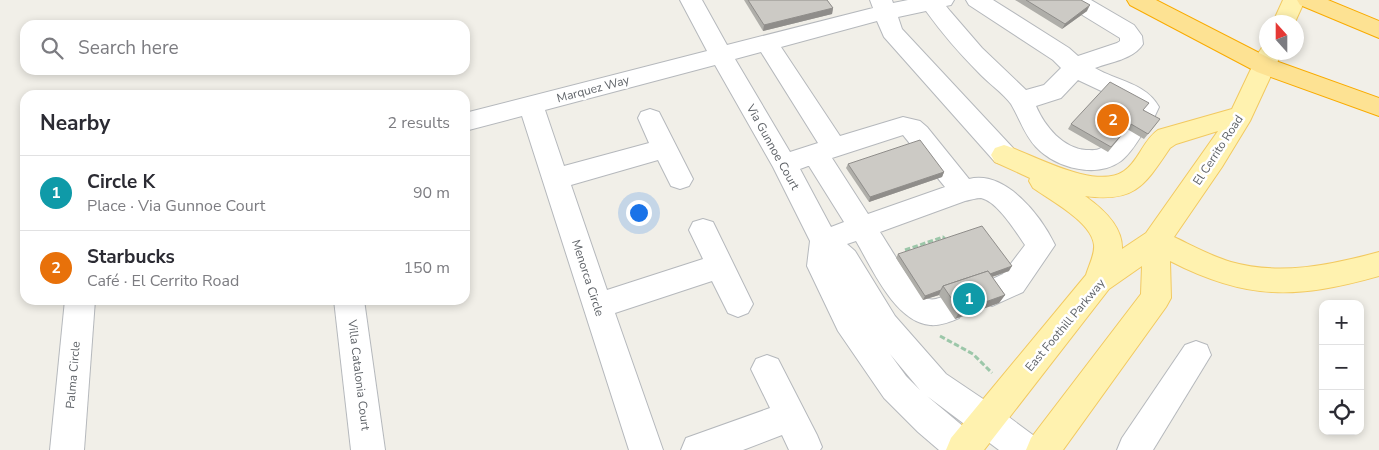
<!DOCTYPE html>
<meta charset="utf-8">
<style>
:root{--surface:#fff;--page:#f2f2f3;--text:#2b2b33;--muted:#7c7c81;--line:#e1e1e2;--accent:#ea4335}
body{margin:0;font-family:"Nunito Sans",sans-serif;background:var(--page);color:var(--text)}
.controls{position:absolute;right:15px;bottom:15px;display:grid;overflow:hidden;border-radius:10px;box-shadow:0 2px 8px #0003}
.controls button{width:45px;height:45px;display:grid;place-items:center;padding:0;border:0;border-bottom:1px solid var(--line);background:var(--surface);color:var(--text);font:25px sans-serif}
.compass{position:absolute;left:1259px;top:15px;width:45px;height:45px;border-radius:50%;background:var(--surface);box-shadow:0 2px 8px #0003;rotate:339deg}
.you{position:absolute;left:638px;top:212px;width:18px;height:18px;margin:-12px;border:4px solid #fff;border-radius:50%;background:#1a73e8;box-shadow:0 0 0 8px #1a73e833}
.badge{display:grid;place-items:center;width:32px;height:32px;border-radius:50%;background:var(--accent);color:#fff;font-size:16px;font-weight:700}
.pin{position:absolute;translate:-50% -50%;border:2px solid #fff;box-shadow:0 1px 5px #0006}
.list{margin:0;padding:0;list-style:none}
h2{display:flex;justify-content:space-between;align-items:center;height:65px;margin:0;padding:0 20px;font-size:21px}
h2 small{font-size:16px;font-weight:400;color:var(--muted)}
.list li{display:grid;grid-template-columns:32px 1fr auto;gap:15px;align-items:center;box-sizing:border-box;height:75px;padding:0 20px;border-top:1px solid var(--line)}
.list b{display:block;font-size:19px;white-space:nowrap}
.list p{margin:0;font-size:16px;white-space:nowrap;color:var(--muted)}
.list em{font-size:16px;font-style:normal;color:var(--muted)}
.icon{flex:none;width:28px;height:28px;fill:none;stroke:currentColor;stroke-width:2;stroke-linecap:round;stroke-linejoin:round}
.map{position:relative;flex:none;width:1379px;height:450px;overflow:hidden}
.search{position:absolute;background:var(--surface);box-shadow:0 2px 8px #0003;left:20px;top:20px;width:450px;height:55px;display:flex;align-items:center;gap:12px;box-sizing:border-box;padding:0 18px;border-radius:15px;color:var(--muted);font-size:19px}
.panel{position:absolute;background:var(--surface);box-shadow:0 2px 8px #0003;left:20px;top:90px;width:450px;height:215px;border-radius:15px}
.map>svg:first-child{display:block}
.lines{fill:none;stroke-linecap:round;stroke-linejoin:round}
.minor-casing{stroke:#b5b8bc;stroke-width:2}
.major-casing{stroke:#f2c960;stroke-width:2}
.highway-casing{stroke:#f9ab00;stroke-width:2}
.path{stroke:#9cc7a9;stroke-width:3;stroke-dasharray:5.5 2.5;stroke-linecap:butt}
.minor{fill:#fff;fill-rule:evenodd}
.major{fill:#fff2af;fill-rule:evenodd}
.highway{fill:#fde293;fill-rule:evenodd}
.wall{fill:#afaea9}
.shaded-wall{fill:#8f8d8a}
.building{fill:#cccac5;stroke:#8f8d8a}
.labels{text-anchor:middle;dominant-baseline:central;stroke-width:5;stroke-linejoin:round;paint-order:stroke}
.street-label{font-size:12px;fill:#5f6368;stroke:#fff}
</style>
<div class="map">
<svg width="1379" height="450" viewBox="0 0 1379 450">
<rect width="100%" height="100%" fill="#f1efe8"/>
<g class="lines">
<defs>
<g id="minor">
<path d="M680,0H702L727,45L873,8L870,0H892L893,3L908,0H954L951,5L946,6L950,11L982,48L1026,90L1044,85L1061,68L1053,60L969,5L966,0H993L1069,48L1078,56L1117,43L1120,41V38L1066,5L1063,0H1091L1134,25L1142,36L1143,44C1134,59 1111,62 1095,68C1117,81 1146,83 1159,107L1152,122L1143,125L1134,122L1131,116L1134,108L1129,104L1078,80L1061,98L1036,106C1045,127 1063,148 1086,150C1091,150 1097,151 1101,148C1118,139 1116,117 1140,124L1144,131C1138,141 1130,154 1121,161C1096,179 1056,168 1036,147C1024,134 1020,119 1011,104C1004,94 987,82 978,72C959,53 942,33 926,11L898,17L902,29L1013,148L1017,155L1013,162L1004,165L995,162L884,37L877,21L781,47L840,136L903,117L920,121L927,127L969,179C1006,170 1041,216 1055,245L1023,292L992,306L982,302L977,293L982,284L1003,274L1025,245C1016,232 997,201 981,198C976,198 970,200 965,201L880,232C889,245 916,294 929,299C935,301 942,296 948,296C952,296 956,299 959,300L964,309L959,318C950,322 940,326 930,325C895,322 872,268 856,241L847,244L855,251L895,316L946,374L998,409L1037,438L1042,450H999L927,396L977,438L982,450H939L918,432L884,398L838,331L807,266L810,241L773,167L715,65L545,110L564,166L649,143L638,118L641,112L650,109L659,112L693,179L689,186L680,189L671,186L658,160L571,185L607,290L703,259L689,230L693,222L703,219L713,222L753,304L748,313L738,317L728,313L712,281L615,313L663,450H629L522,116L465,131V113L707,51ZM761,52L818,143L790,152L735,59ZM903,135L945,187L868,214L832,158ZM808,166H809L844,222L831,227L800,169ZM890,354L920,390L906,376Z"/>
<polygon points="65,300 95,300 84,450 50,450"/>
<polygon points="334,300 364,300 385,450 351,450"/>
<polygon points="1196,341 1207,345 1211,355 1153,450 1117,450 1122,438 1185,345"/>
<polygon points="767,355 778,359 817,435 822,447 820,450 789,450 782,435 743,450 681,450 686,438 770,408 751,369 756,359"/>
</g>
<g id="major">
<polygon points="1283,0 1305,0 1295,22 1273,22"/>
<path d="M1266,45V52H1282L1250,121L1222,167L1174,237C1193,246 1211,256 1231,262C1280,276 1331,265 1379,252V276C1297,299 1248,301 1170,261L1171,298L1166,307L1063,450H1026L1031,438L1141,294L1142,266L1109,289L984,450H946L951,438L1086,275C1089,265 1095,254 1094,245C1092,222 1050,200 1033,188L1029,181L1030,178L995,162L991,155L995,148L1004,145C1033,154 1095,191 1124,171C1139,161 1143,140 1158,130L1232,109L1259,52L1263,46ZM1218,131L1146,233L1122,249C1123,226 1102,208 1085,196C1135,203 1145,185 1170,148L1176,144Z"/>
</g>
<g id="highway">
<polygon points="1127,0 1156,0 1273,60 1379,98 1379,116 1257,72 1130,5"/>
<polygon points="1297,0 1328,0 1379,21 1379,38 1300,5"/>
</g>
</defs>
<use href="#minor" class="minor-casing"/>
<use href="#major" class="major-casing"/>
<use href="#highway" class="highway-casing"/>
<g class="path">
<polyline points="905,250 943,237 946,240"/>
<polyline points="940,336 973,354 992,373"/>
</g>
<use href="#minor" class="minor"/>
<use href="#major" class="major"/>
<use href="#highway" class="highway"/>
</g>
<g class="wall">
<polygon points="744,0 827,0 833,8 832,14 763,31"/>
<polygon points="1015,0 1081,0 1087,11 1062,29"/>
<polygon points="1144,110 1156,124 1144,139 1127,129 1108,152 1068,129 1071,124"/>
<polygon points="848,164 944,172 942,177 869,202 846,168"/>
<polygon points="898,254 1009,271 992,277 1005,295 999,303 955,319 939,295 923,300 896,258"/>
</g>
<g class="shaded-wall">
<polygon points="1090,5 1087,11 1062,29 1065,24"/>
<polygon points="833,8 832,14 763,31 764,25"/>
<polygon points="944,172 942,177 869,202 870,197"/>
<polygon points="1012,266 1009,271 947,292 945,289"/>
<polygon points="941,290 939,295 923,300 925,296"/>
<polygon points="1005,295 999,303 955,319 960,311"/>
</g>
<g class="building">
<polygon points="748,0 827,0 833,8 764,25"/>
<polygon points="1026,0 1081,0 1090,5 1065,24"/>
<polygon points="1110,82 1149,103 1143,110 1160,119 1148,134 1131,124 1111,147 1071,124"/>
<polygon points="920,140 944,172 870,197 848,164"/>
<polygon points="982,226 1012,266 990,274 988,271 943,286 941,290 925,296 898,254"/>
<polygon points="988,271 1005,295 960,311 943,286"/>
</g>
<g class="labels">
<g class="street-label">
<text transform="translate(593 89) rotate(-15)">Marquez Way</text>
<text transform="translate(773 147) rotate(61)">Via Gunnoe Court</text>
<text transform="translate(1218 150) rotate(-57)">El Cerrito Road</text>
<text transform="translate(588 278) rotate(72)">Menorca Circle</text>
<text transform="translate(1065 325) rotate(-50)">East Foothill Parkway</text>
<text transform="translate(73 375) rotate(-85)">Palma Circle</text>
<text transform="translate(359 375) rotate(83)">Villa Catalonia Court</text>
</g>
</g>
</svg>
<div class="controls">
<button>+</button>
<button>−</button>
<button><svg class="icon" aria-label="locate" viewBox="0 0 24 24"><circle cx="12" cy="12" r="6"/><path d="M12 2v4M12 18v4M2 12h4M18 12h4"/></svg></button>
</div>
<svg class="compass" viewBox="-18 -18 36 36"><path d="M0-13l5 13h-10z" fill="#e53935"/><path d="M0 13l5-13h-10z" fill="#7c7c81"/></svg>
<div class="you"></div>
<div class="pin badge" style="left:969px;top:299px;background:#0f9aa8">1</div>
<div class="pin badge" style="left:1113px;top:120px;background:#e8710a">2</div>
<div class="search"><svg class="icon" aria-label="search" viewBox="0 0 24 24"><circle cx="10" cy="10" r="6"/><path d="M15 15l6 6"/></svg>Search here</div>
<section class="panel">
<h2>Nearby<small>2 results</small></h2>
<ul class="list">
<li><span class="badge" style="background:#0f9aa8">1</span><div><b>Circle K</b><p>Place · Via Gunnoe Court</p></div><em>90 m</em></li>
<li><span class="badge" style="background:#e8710a">2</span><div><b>Starbucks</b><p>Café · El Cerrito Road</p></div><em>150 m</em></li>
</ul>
</section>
</div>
